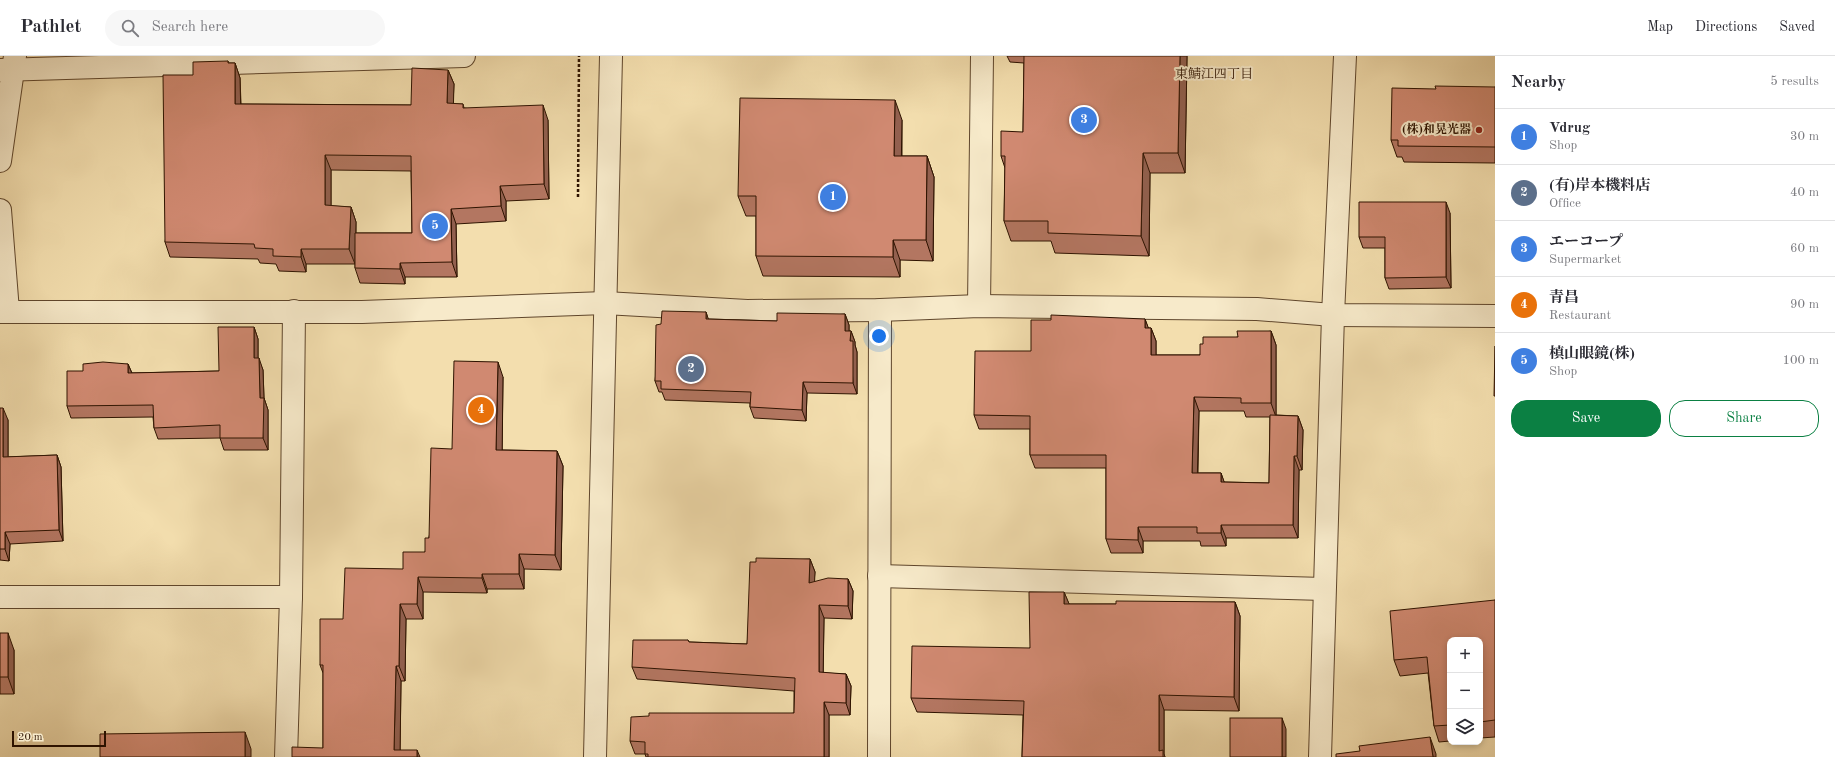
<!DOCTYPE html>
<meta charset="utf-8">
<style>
:root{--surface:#fff;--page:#f7f7f7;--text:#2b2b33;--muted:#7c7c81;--line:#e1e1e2;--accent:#0b8043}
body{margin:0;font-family:"Old Standard TT","Noto Serif JP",serif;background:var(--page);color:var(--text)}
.controls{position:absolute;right:12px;bottom:12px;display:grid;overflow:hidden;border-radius:8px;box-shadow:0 2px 6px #0003}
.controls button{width:36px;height:36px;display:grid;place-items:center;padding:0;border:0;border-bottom:1px solid var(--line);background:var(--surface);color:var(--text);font:20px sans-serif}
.scale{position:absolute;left:12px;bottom:10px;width:94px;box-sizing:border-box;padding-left:4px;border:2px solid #2e1300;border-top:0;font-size:11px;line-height:14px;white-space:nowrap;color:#2e1300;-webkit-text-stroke:3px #f7eaca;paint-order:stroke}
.you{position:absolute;left:879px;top:280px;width:14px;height:14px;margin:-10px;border:3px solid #fff;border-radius:50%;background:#1a73e8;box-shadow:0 0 0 6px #1a73e833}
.badge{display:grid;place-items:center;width:26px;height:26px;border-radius:50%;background:var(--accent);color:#fff;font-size:13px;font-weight:700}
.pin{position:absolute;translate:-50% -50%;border:2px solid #fff;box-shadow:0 1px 4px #0006}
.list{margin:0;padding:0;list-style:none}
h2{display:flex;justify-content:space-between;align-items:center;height:52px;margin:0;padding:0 16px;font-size:17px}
h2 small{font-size:13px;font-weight:400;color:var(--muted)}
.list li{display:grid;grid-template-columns:26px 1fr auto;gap:12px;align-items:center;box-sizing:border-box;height:56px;padding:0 16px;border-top:1px solid var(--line)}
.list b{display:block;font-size:15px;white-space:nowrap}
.list p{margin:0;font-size:13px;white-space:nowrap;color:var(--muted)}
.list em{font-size:13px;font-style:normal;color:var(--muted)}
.actions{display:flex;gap:8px;padding:12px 16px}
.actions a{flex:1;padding:9px 0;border:1px solid var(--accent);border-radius:16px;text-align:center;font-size:14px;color:var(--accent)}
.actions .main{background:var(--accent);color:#fff}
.icon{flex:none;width:22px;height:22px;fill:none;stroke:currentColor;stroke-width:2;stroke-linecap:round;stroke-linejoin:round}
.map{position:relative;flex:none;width:1495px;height:701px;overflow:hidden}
header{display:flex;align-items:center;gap:24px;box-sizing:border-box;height:56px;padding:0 20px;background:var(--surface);border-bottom:1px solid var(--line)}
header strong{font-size:19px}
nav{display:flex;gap:22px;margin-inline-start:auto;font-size:14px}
.search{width:280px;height:36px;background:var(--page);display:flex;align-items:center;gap:10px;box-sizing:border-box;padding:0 14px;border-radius:22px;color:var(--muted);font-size:15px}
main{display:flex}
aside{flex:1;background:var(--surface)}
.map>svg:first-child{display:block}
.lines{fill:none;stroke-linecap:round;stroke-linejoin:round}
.minor-casing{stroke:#5f462c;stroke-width:24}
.tertiary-casing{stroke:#5f462c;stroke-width:24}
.path{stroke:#2e1300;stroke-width:2.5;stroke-dasharray:3 2;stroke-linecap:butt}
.minor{stroke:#f7eaca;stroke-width:22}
.tertiary{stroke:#f7eaca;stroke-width:22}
.wall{fill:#b37661;stroke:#2e1300;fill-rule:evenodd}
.shaded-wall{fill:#92604f;stroke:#2e1300}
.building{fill:#d08971;stroke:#2e1300}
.poi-dot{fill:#8f2418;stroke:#f7eaca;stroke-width:1.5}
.labels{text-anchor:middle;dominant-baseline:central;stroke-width:4;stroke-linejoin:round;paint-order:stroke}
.poi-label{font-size:12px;font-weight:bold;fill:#2e1300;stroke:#f7eaca;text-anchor:end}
.neighbourhood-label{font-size:13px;fill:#2e1300;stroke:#f7eaca}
</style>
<header>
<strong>Pathlet</strong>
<div class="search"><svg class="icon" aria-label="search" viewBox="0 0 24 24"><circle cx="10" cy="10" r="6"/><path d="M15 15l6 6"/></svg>Search here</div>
<nav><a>Map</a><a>Directions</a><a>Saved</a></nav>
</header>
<main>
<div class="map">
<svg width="1495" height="701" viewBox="0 0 1495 701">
<rect width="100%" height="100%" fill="#f3deae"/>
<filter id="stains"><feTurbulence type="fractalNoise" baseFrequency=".005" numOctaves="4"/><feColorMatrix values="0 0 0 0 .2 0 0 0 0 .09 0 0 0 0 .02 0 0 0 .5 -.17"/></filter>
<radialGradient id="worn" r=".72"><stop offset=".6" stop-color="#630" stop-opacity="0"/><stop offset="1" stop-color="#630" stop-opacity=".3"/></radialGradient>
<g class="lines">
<defs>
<g id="minor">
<polyline points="0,14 464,0"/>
<polyline points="0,105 15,0"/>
<polyline points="0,154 8,255"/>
<polyline points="979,250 982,0"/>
<polyline points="0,256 362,256 605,247 747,255 880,254 979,250 1257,253 1333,259 1495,260"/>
<polyline points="879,520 1324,533"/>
<polyline points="0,541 291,541"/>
<polyline points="286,701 291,541 294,255"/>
<polyline points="879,701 880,254"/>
</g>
<g id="tertiary">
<polyline points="595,701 611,0"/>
<polyline points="1320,701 1333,259 1345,0"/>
</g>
</defs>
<use href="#minor" class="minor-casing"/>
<use href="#tertiary" class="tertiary-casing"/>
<polyline class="path" points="578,141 579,0"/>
<use href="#minor" class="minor"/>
<use href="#tertiary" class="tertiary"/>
</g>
<g class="wall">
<polygon points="1007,0 1187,0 1185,117 1150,117 1149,200 1055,197 1051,185 1011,185 1004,165 1005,112 1001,100 1023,76 1024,7 1010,6"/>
<path d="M228,5L229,7H235L240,22L241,48L411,49L448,14L454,28L453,48H463L464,52L548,64L549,143L506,145V165L456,168L457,221H405V228L360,227L355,212V208H306V216L279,215L276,208L260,207L258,203L170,201L165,186L193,19ZM331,114L411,115L412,177H356V166L351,151L331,150Z"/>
<polygon points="1495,31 1495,107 1404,106 1402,101 1397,101 1391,84"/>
<polygon points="902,64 902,100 927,100 934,121 933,205 900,204 900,221 763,220 756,200 756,160 746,160 738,140"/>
<polygon points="1450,157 1451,232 1389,233 1385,222 1385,192 1363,192 1359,181"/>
<polygon points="706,256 708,263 777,265 845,258 849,269 849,275 851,275 855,286 855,289 857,296 857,338 807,337 806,365 754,362 750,351 750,347 665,344 662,336 659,336 655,325 661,268"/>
<path d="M1145,263L1148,272H1151L1156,285V299H1200L1203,288L1238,281L1271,275L1276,289V359L1298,360L1303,374L1302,414H1299L1298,482H1226V490H1201L1200,485H1143V497H1111L1106,483V412H1035L1030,399V373H979L974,359L1031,295ZM1199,355H1244L1246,361H1270L1269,427L1224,426L1221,417H1198Z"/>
<polygon points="254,271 258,283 258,302 263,314 264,342 268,354 268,394 224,394 220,382 158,383 154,372 153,361 71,362 67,350 83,315 128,308 132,317 219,315"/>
<polygon points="503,321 502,394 557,395 563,410 561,514 524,513 524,533 487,533 487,537 423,536 423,563 406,563 405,625 401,625 400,694 420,701 323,692 323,617 320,609 343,563 403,513 425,496 452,393"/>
<polygon points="0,352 8,364 8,401 57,399 61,411 63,485 10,488 9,505 0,504"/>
<polygon points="810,503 815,516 814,526 848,523 853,535 852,563 824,562 823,617 846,618 851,630 850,659 829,659 829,701 646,701 645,698 635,698 630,685 794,657 794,635 637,623 632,611 688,584 689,586 747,588 756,506"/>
<polygon points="1064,536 1069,548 1116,548 1235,546 1240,560 1239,655 1164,654 1164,698 1165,701 1022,701 1023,659 917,656 911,642 1030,592"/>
<polygon points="1495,544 1495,681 1480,682 1480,584 1450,584 1450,685 1439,686 1434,670 1428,617 1400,620 1394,604"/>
<polygon points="0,577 14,594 14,638 0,638"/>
</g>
<g class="shaded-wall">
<polygon points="1180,0 1187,0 1185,117 1178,97"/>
<polygon points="235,7 240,22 241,63 235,48"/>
<polygon points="448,14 454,28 453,62 447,47"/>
<polygon points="895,44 902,64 901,121 894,100"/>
<polygon points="543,49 548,64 549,143 544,128"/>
<polygon points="1143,97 1150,117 1149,200 1141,180"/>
<polygon points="325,99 331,114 331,164 325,149"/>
<polygon points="927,100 934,121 933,205 926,184"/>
<polygon points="500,130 506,145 506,165 501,150"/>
<polygon points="1446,146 1450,157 1451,232 1446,221"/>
<polygon points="351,151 356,166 355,208 349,193"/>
<polygon points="451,153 456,168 457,221 452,206"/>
<polygon points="893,184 900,204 900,221 893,201"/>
<polygon points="301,193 306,208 306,216 301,201"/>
<polygon points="400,207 405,221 405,228 400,213"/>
<polygon points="706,256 710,268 706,263"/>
<polygon points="845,258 849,269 849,286 845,275"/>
<polygon points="1145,263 1150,276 1145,272"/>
<polygon points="254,271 258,283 258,314 254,302"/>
<polygon points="1151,272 1156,285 1156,312 1151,299"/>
<polygon points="851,275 855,286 855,289 857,296 857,338 853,327 850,285"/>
<polygon points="1271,275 1276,289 1276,361 1271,347"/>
<polygon points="259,302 263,314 264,343 264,342 268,354 268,394 263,382 260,342"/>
<polygon points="498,306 503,321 502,409 496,394"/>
<polygon points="128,308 133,320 128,317"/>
<polygon points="803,326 807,337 806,365 802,354"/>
<polygon points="1194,341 1199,355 1197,431 1192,417"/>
<polygon points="3,352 8,364 8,412 3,401"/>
<polygon points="1298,360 1303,374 1302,414 1297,400"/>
<polygon points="557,395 563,410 561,514 555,499"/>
<polygon points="57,399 61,411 63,485 59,474"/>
<polygon points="1294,400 1299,414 1298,482 1293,469"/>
<polygon points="1221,417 1226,431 1221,426"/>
<polygon points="1221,469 1226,482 1226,490 1221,477"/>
<polygon points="1138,471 1143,485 1143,497 1138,484"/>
<polygon points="5,476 10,488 9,505 5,493"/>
<polygon points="519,498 524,513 524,533 519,518"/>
<polygon points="810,503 815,516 814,539 809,527"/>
<polygon points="482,518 487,533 487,537 482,522"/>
<polygon points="418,521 423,536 423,563 417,548"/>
<polygon points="848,523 853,535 852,563 848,550"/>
<polygon points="1064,536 1070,550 1064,548"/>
<polygon points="1235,546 1240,560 1239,655 1234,641"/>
<polygon points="400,548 406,563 405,625 399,610"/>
<polygon points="819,549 824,562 823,629 819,616"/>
<polygon points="8,577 14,594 14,638 8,621"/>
<polygon points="396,610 401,625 400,701 394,694"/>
<polygon points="846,618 851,630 850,659 846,647"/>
<polygon points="1159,639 1164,654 1164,698 1165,701 1161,701 1159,695"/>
<polygon points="824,646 829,659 829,701 824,701"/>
<polygon points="1282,662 1286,673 1286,701 1282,701"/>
<polygon points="245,676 251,693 251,701 245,701"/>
<polygon points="1430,681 1436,698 1436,701 1433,701"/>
<polygon points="417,694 420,701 417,701"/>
</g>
<g class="building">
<polygon points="1024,0 1180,0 1178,97 1143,97 1141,180 1048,177 1048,165 1004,165 1005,100 1001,100 1001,75 1023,76"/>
<polygon points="228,5 228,7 235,7 235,48 411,49 412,12 448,14 447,47 463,48 463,52 543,49 544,128 500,130 501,150 451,153 452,206 400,207 400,213 355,212 355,177 412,177 411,100 325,99 325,149 351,151 349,193 301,193 301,201 273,200 273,193 255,192 254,188 165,186 163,19 193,19 193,6"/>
<polygon points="1435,30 1495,31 1495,91 1398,90 1398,84 1391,84 1392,32 1436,33"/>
<polygon points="740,42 895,44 894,100 927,100 926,184 893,184 893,201 756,200 756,140 738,140"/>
<polygon points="1359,146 1446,146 1446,221 1385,222 1385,181 1359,181"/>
<polygon points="662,255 706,256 706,263 777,265 777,257 845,258 845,275 851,275 850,285 853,285 853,327 803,326 802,354 750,351 751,336 661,333 661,325 655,325 656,269 661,268"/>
<polygon points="1051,259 1145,263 1145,272 1151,272 1151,299 1200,299 1200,288 1203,288 1203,281 1238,281 1237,275 1271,275 1271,347 1241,347 1241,342 1194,341 1192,417 1221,417 1221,426 1269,427 1270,359 1298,360 1297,400 1294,400 1293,469 1221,469 1221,477 1197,477 1197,471 1138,471 1138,484 1106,483 1106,399 1030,399 1030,360 974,359 975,295 1031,295 1031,264 1051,264"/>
<polygon points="218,271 254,271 254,302 259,302 260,342 264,342 263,382 220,382 220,369 154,372 153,349 67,350 67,315 83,315 83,308 103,306 128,308 128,317 219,315"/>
<polygon points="1495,290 1495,340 1494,340"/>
<polygon points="454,305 498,306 496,394 557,395 555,499 519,498 519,518 482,518 482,522 418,521 417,548 400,548 399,610 396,610 394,694 417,694 417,701 292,701 292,691 323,692 323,609 320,609 320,563 343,563 345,512 403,513 403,496 425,496 425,482 429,482 431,392 452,393"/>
<polygon points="0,352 3,352 3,401 57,399 59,474 5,476 5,493 0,493"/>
<polygon points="756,502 810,503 809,527 828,522 848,523 848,550 819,549 819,616 846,618 846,647 824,646 824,701 648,701 648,698 645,698 645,686 630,685 631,661 649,660 649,657 794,657 795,622 632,611 633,584 688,584 689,586 747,588 750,506 756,506"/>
<polygon points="1029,536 1064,536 1064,548 1116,548 1116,545 1235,546 1234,641 1159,639 1159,695 1163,694 1163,701 1022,701 1024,645 911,642 912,590 1030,592"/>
<polygon points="1495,544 1495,664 1480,666 1480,584 1450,584 1450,669 1434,670 1427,601 1394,604 1390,555"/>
<rect x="0" y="577" width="8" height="44"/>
<rect x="1230" y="662" width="52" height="39"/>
<polygon points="245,676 245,701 100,701 100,678"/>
<polygon points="1430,681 1433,701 1336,701 1336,698 1360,695 1359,690"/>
</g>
<circle class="poi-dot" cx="1479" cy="74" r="4"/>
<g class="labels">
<g class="poi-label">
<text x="1471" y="74">(株)和晃光器</text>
</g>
<g class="neighbourhood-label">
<text x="1214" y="18">東鯖江四丁目</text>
</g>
</g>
<rect width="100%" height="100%" filter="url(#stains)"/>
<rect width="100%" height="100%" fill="url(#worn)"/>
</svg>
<div class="controls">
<button>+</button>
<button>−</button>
<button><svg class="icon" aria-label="layers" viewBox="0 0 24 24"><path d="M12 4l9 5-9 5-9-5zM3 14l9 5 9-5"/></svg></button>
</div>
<div class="scale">20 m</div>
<div class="you"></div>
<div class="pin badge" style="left:833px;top:141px;background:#3f7fe0">1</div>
<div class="pin badge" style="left:691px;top:313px;background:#5c6f8a">2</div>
<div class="pin badge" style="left:1084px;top:64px;background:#3f7fe0">3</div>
<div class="pin badge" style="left:481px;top:354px;background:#e8710a">4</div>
<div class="pin badge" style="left:435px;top:170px;background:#3f7fe0">5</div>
</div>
<aside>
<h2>Nearby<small>5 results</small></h2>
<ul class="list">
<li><span class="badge" style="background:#3f7fe0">1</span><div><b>Vdrug</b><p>Shop</p></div><em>30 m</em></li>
<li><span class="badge" style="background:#5c6f8a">2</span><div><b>(有)岸本機料店</b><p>Office</p></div><em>40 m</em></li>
<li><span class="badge" style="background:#3f7fe0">3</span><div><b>エーコープ</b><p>Supermarket</p></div><em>60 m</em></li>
<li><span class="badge" style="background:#e8710a">4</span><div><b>青昌</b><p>Restaurant</p></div><em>90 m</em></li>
<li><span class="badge" style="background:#3f7fe0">5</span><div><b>槙山眼鏡(株)</b><p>Shop</p></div><em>100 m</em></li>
</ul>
<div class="actions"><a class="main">Save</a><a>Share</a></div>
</aside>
</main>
